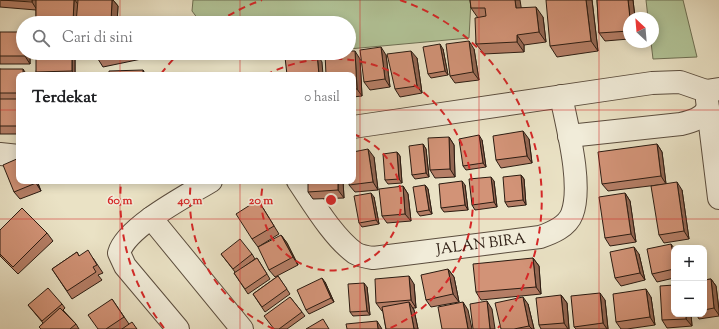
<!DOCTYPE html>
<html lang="id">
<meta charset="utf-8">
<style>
:root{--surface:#fff;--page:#f6f6f6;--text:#202124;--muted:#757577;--line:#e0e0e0}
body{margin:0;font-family:"Sorts Mill Goudy",serif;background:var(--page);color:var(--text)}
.controls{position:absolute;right:12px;bottom:12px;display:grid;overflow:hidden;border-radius:8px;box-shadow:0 2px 10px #0003}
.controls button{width:36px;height:36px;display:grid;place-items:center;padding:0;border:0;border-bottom:1px solid var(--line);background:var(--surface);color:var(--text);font:20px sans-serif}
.compass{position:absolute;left:623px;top:12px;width:36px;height:36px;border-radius:50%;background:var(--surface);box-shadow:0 2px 10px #0003;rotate:334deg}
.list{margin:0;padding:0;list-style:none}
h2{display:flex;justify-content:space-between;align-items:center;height:52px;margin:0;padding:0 16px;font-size:17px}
h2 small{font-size:13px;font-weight:400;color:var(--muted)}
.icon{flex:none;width:22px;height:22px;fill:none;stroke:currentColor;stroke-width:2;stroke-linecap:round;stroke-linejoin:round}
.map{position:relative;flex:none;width:719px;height:329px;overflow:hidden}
.search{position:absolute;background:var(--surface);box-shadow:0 2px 10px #0003;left:16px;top:16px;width:340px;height:44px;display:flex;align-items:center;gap:10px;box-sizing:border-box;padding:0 14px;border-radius:22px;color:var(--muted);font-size:15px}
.panel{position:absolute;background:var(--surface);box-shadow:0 2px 10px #0003;left:16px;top:72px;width:340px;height:112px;border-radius:8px}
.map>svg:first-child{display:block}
.green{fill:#b2c498;stroke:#6e7054}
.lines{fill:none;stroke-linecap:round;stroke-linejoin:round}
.minor-casing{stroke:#5b4d3e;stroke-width:24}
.minor{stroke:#f1ecd9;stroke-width:22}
.wall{fill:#b57e66;stroke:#2b1b11}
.shaded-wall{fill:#936753;stroke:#2b1b11}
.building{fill:#d29377;stroke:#2b1b11}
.grid{fill:none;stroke:#d62828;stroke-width:1;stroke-opacity:0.55}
.ring{fill:none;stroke:#d62828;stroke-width:2;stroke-dasharray:7 5}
.labels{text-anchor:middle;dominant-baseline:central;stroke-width:3;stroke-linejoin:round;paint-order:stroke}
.street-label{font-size:15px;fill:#2b1b11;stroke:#f1ecd9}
.centre{fill:#d62828;stroke:#f1ecd9;stroke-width:2}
.ring-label{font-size:12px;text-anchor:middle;font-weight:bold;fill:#d62828;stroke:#f1ecd9;stroke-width:3;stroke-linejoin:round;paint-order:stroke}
</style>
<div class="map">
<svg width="719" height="329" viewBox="0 0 719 329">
<rect width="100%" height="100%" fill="#eae2c5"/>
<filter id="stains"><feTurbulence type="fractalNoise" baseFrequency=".005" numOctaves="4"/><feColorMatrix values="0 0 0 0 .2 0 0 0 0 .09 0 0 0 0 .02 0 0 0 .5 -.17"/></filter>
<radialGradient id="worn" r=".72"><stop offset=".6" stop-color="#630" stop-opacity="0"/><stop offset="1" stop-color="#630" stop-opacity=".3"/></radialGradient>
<g class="green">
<polygon points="193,0 471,0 469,38 349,49 349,23 201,23 192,11"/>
<polygon points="646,0 683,0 697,57 653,59 651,42 653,42 653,18 648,18"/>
</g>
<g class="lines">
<defs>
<g id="minor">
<polyline points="707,100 719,198"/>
<polyline points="353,127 652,83 680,82 706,91 719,89"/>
<path d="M569,136L681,124C693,121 701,119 708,109"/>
<polyline points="0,154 19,156"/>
<path id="s1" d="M298,181C313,203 333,237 355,253C360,256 366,257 373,258L540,237C552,233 567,227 572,214C583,185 567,126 561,96"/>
<polyline points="151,218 242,329"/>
<path d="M178,329L125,266L119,253C126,227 188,195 211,181"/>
</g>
</defs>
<use href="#minor" class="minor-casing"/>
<use href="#minor" class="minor"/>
</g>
<g class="wall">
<polygon points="0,0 113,0 118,6 117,23 36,23 36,10 0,7"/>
<polygon points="470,0 522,8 543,17 546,42 524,45 524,52 484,54 476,44 478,18 471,8"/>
<polygon points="592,0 598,51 557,57 550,46"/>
<polygon points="597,0 633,0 635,18 629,18 629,39 605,41 599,33"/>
<polygon points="0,32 23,53 30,53 30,64 0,64"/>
<polygon points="443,49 448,75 431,78 428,74"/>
<polygon points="474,49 479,80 455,83 450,76"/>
<polygon points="36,53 69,53 69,55 72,55 75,60 75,75 38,75 36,72 39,57"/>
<polygon points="97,53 150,53 151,57 103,67 98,59"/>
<polygon points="386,55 390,87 370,90 364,82"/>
<polygon points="417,58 422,93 400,97 395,89"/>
<polygon points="360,59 362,96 353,97 353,75"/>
<polygon points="0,69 19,75 19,134 0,134"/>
<polygon points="449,137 454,145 455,177 435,178 430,170"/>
<polygon points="529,139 532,163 501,168 496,160"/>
<polygon points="482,140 486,167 466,170 463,166"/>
<polygon points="423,144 426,149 429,177 415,179 412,175"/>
<polygon points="657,144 662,152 666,184 608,191 602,184"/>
<polygon points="397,152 400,156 402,183 388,184 385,180"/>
<polygon points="374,157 378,190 355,192 349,185"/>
<polygon points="521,175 524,179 526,205 508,207 505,202"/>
<polygon points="19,181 37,181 41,191 20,199 14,192"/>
<polygon points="343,181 344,198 313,199 308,192"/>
<polygon points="494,181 497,207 475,210 472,205"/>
<polygon points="425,185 428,189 432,214 420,216 417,212"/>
<polygon points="465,185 468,210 444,212 441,208"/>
<polygon points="403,186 408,194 411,221 387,223 382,216"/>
<polygon points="682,190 689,239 664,243 659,235"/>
<polygon points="625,193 630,201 636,242 610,246 605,238"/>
<polygon points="374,197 379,224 362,227 359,223"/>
<polygon points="263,208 279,234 258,247 252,239"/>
<polygon points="0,230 47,233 53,241 18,274 0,256"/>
<polygon points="281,235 287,243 298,265 275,277 269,270"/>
<polygon points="674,248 674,278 657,282 652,274"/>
<polygon points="77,252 79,256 93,258 103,273 98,275 102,280 72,299 52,269"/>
<polygon points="221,254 252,254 255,259 244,267 257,258 270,279 248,294 234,273 235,272"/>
<polygon points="639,254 645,280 621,286 615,278"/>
<polygon points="533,258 539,266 541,294 481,300 476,292"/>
<polygon points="448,269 454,277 459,302 431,307 426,300"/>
<polygon points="278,276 290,294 265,312 253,294"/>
<polygon points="711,279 716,286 719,310 719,316 699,319 696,314 704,314 704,280"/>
<polygon points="325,282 334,302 309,314 306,310"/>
<polygon points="414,284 416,308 413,308 414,310 418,329 386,329 383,311 382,311 376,303"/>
<polygon points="367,287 370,315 353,316 350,312"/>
<polygon points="561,295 567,303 569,329 541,329 539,325"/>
<polygon points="290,297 305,316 287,329 273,329"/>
<polygon points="651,297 655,325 627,329 621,329 616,322"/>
<polygon points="112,299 129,324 137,329 98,329"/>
<polygon points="605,300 608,329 576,329 574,327"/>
<polygon points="62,304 65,308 63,310 76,324 79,329 41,329 39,327 43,323 28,305"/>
<polygon points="528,304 534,329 501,329"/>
<polygon points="674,314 691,314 692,326 667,328 662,320"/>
</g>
<g class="shaded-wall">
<polygon points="32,0 38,0 37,10 32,2"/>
<polygon points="74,0 75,0 79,6 79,23 73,23"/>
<polygon points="112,0 113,0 118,6 117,23 111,23"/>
<polygon points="515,0 520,0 523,19 516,8"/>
<polygon points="586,0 592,0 598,51 591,41"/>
<polygon points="628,0 633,0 635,18 630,18"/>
<polygon points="536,7 543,17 546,42 539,32"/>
<polygon points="517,35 524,45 524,52 517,42"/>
<polygon points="469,41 474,49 479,80 473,72"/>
<polygon points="440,44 443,49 448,75 445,71"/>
<polygon points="381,47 386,55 390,87 385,79"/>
<polygon points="355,51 360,59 362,96 357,89"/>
<polygon points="411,51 417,58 422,93 417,86"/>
<polygon points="25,53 30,53 30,64 25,56"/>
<polygon points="66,53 69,53 69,58 66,54"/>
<polygon points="317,54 322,62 323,75 319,75"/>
<polygon points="72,55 75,60 75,75 72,71"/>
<polygon points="23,69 27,75 23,75"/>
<polygon points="143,70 146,75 143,75"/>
<polygon points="523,131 529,139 532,163 527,156"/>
<polygon points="479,135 482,140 486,167 483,163"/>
<polygon points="449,137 454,145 455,177 450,169"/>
<polygon points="423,144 426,149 429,177 426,173"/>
<polygon points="657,144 662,152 666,184 661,176"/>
<polygon points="368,149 374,157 378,190 373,182"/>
<polygon points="397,152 400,156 402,183 399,179"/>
<polygon points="521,175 524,179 526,205 523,200"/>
<polygon points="491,177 494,181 497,207 494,202"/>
<polygon points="35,181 37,181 41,191 36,183"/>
<polygon points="338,181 343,181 344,198 338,190"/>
<polygon points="462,181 465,185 468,210 465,205"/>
<polygon points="677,182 682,190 689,239 684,231"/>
<polygon points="425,185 428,189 432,214 429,210"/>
<polygon points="403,186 408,194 411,221 405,214"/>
<polygon points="371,193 374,197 379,224 376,220"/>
<polygon points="625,193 630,201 636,242 631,234"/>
<polygon points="281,235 287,243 298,265 293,257"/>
<polygon points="671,244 674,248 674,258"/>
<polygon points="634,247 639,254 645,280 640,273"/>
<polygon points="533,258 539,266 541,294 536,287"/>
<polygon points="448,269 454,277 459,302 453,294"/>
<polygon points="409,276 414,284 416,308 411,300"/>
<polygon points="322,278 325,282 334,302 331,298"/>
<polygon points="711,279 716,286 719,310 719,315 714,308"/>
<polygon points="364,283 367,287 370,315 367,311"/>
<polygon points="646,289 651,297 655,325 650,317"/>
<polygon points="600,293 605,300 608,329 607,329 603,323"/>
<polygon points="561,295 567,303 569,329 568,329 564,323"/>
<polygon points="523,297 528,304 534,329 532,329 529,326"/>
<polygon points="487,301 492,309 495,329 490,329"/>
<polygon points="409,302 414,310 418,329 414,329"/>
<polygon points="463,302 468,310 472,329 468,329"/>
<polygon points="686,314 691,314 692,326 686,319"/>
<polygon points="377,321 382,329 378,329"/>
</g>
<g class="building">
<polygon points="1,0 32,0 32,2"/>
<polygon points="36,0 74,0 73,23 36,23"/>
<polygon points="78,0 112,0 111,23 76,23"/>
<polygon points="470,0 515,0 516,8 536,7 539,32 517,35 517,42 476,44 475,18 486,16 485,8 471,8"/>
<polygon points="546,0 586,0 591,41 550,46"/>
<polygon points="597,0 628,0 630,18 629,18 629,31 599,33"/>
<polygon points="0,32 23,32 23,53 25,53 25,56 0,56"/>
<polygon points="469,41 473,72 450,76 446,44"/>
<polygon points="440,44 445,71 428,74 423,47"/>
<polygon points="381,47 385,79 364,82 360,50"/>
<polygon points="349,51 355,51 357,89 353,89 353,75 326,75 325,53 349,53"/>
<polygon points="411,51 417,86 395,89 387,54"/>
<polygon points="40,53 66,53 66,54"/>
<polygon points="97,53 127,53 98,59"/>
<polygon points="317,54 319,75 287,75 285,57"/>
<polygon points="72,55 72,71 36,72 36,57"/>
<polygon points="0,69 23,69 23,75 19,75 19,93 0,93"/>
<polygon points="143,70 143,75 109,75 109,71"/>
<rect x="0" y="99" width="19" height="27"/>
<polygon points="523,131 527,156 496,160 493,136"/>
<polygon points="479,135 483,163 463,166 459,139"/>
<polygon points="449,137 450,169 430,170 428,138"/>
<polygon points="423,144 426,173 412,175 409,146"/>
<polygon points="657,144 661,176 602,184 598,152"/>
<polygon points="368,149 373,182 349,185 349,181 353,181 353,152"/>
<polygon points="397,152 399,179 385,180 383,154"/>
<polygon points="19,158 19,181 35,181 36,183 14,192 3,165"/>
<polygon points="521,175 523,200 505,202 503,177"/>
<polygon points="491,177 494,202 472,205 469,179"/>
<polygon points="308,181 338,181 338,190 308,192"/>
<polygon points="462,181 465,205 441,208 439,184"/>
<polygon points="677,182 684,231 659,235 651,186"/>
<polygon points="425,185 429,210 417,212 413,187"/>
<polygon points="403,186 405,214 382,216 379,189"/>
<polygon points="371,193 376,220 359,223 354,196"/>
<polygon points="625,193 631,234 605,238 599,197"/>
<polygon points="258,200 274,226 252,239 236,214"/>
<polygon points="22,208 47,233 13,267 0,254 0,230"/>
<polygon points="281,235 293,257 269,270 258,247"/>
<polygon points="240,239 252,254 233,269 221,254"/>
<polygon points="671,244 674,258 674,269 652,274 647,249"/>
<polygon points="634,247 640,273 615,278 610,252"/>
<polygon points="88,250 97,265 93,267 96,272 67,291 52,269 77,252 79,256"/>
<polygon points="257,258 267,274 245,289 234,273"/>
<polygon points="533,258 536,287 476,292 473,264"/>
<polygon points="448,269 453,294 426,300 421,275"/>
<polygon points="278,276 287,289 262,307 253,294"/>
<polygon points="409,276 411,300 376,303 375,279"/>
<polygon points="322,278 331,298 306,310 297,290"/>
<polygon points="711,279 714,308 704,310 704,280"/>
<polygon points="364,283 367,311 350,312 348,284"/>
<polygon points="674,285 674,314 686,314 686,319 662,320 660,286"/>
<polygon points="48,288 62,304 42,321 28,305"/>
<polygon points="646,289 650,317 616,322 613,294"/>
<polygon points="600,293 603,323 574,327 571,296"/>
<polygon points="561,295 564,323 539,325 536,298"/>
<polygon points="290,297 302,312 279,329 274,329 264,316"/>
<polygon points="523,297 529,326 514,329 501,329 495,303"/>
<polygon points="112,299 124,317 106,329 98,329 88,315"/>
<polygon points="487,301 490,329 473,329 470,304"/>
<polygon points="409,302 414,329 386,329 382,307"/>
<polygon points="463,302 468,329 442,329 438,307"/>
<polygon points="60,308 76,324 70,329 41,329 39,327"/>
<polygon points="323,319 329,329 306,329"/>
<polygon points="377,321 378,329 347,329 346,324"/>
<polygon points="132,322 137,329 122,329"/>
</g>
<path class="grid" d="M120,0V23M240,0V23M360,0V329M479,0V329M599,0V329M120,53V75M240,53V75M0,110H19M353,110H719M120,181V329M240,181V329M0,219H719"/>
<g class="ring">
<path d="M353 134A70 70 0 1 1 264 181"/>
<path d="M274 329A141 141 0 0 1 191 182M266 75A141 141 0 1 1 388 329"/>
<path d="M164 328A211 211 0 0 1 121 182M161 74A211 211 0 0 1 179 53M218 22A211 211 0 0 1 262 0M400 0A211 211 0 0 1 498 328"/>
</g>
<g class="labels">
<g class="street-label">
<text stroke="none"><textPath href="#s1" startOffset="220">JALAN BIRA</textPath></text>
</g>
</g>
<circle cx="331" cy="200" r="6" class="centre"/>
<g class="ring-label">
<text x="261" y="204">20 m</text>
<text x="120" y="204">60 m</text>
<text x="190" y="204">40 m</text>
</g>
<rect width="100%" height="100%" filter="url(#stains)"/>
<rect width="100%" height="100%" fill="url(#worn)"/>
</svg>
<div class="controls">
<button>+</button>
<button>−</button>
</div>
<svg class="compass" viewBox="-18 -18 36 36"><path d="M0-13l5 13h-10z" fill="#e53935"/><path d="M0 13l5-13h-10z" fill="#757577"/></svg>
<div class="search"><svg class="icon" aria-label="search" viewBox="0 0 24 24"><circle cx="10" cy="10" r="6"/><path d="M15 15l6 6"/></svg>Cari di sini</div>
<section class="panel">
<h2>Terdekat<small>0 hasil</small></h2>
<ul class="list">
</ul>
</section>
</div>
